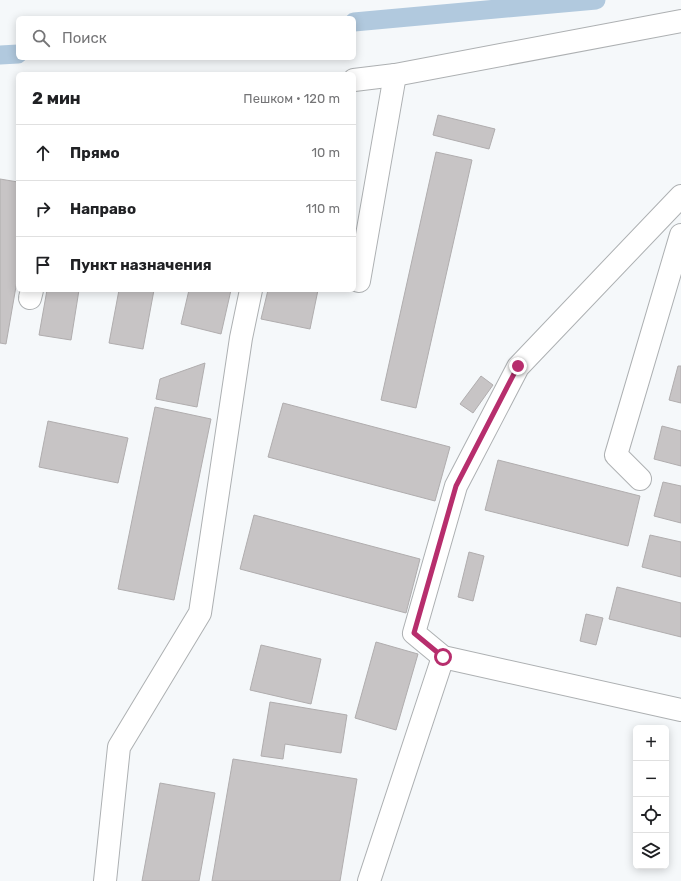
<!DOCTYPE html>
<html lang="ru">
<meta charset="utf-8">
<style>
:root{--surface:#fff;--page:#f2f2f2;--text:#202124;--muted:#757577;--line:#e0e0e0}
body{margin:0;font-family:Rubik,sans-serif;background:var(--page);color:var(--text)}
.controls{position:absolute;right:12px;bottom:12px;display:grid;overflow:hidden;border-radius:6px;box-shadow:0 2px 10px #0003}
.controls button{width:36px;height:36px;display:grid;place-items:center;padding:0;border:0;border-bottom:1px solid var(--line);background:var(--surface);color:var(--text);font:20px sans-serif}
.stop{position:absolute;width:12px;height:12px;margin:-9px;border:3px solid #b72e6d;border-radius:50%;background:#fff}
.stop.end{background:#b72e6d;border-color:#fff;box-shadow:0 1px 4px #0008}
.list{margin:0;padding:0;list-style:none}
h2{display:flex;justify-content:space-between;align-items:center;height:52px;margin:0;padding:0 16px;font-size:17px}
h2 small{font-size:13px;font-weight:400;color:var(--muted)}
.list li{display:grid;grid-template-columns:26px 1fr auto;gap:12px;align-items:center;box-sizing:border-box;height:56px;padding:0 16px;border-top:1px solid var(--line)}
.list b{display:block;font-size:15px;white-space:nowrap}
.list em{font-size:13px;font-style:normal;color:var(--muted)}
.icon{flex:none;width:22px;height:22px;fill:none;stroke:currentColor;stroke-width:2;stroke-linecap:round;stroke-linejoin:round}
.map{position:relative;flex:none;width:681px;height:881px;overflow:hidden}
.search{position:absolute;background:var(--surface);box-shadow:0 2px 10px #0003;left:16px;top:16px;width:340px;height:44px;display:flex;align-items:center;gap:10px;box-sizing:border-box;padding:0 14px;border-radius:6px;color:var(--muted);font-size:15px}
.panel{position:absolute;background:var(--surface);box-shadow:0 2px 10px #0003;left:16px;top:72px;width:340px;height:220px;border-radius:6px}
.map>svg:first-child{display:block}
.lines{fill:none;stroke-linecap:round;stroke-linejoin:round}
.canal{stroke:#b1c9de;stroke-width:19}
.building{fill:#c7c4c5;stroke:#b0adae}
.minor-casing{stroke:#adb0b2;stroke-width:24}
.minor{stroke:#fff;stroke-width:22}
.route{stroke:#b72e6d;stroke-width:5}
</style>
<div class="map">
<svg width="681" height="881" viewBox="0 0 681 881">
<rect width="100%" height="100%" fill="#f5f8fa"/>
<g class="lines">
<g class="canal">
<polyline points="354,22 596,0"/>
<polyline points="0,55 18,54"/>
</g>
</g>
<g class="building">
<polygon points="438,115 495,129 489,149 433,135"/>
<polygon points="436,152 472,160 416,408 381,400"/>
<polygon points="0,179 18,182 18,275 6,344 0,343"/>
<polygon points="47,290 79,290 71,340 39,335"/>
<polygon points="119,290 154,290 143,349 109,343"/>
<polygon points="189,290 231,290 221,334 181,324"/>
<polygon points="268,290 318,290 310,329 261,319"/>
<polygon points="205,363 197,407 156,399 160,379"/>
<polygon points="678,366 681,366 681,403 669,400"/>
<polygon points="481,376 493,385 473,413 460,404"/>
<polygon points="283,403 450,447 435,501 268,457"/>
<polygon points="155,407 211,419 174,600 118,589"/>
<polygon points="48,421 128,438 118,483 39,467"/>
<polygon points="662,426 681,431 681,466 654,459"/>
<polygon points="498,460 640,496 628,546 485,510"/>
<polygon points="663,482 681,486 681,523 654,516"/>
<polygon points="254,515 420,559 406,613 240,569"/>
<polygon points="650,535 681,542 681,577 642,567"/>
<polygon points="469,552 484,556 473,601 458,597"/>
<polygon points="617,587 681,603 681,637 609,619"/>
<polygon points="586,614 603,618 596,645 580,641"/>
<polygon points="376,642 418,654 396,730 355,718"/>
<polygon points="261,645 321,659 311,704 250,690"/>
<polygon points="270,702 347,715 341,753 285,744 283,759 261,756"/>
<polygon points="233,759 357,779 340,881 212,881"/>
<polygon points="160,783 215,793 199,881 142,881"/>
</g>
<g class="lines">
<defs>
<g id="minor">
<polyline points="354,80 395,75 681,21"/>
<polyline points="681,196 518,367 456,486 414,633 443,657 681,710"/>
<polyline points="359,281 395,75"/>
<polyline points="30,298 32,290"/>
<polyline points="640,479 616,455 681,235"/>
<polyline points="105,881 119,747 200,613 241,338 251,290"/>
<polyline points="369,881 443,657"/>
</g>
</defs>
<use href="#minor" class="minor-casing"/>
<use href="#minor" class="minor"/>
</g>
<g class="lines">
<polyline class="route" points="443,657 414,633 456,486 518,366"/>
</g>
</svg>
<div class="controls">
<button>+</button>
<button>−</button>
<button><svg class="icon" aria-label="locate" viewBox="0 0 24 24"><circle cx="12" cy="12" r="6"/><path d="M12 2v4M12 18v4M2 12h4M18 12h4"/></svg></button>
<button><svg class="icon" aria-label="layers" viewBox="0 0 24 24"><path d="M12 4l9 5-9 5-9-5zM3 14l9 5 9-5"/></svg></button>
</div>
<div class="stop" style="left:443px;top:657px"></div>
<div class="stop end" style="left:518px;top:366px"></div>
<div class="search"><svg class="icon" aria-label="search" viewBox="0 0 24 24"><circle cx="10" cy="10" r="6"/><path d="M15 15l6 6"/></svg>Поиск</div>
<section class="panel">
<h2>2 мин<small>Пешком · 120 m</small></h2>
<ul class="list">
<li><svg class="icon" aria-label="ahead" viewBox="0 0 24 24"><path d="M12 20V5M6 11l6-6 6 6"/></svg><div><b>Прямо</b></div><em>10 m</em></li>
<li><svg class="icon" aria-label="right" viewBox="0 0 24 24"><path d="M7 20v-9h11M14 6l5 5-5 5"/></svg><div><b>Направо</b></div><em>110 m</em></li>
<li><svg class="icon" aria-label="arrive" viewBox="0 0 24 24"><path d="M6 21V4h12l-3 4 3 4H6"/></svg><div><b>Пункт назначения</b></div></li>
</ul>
</section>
</div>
